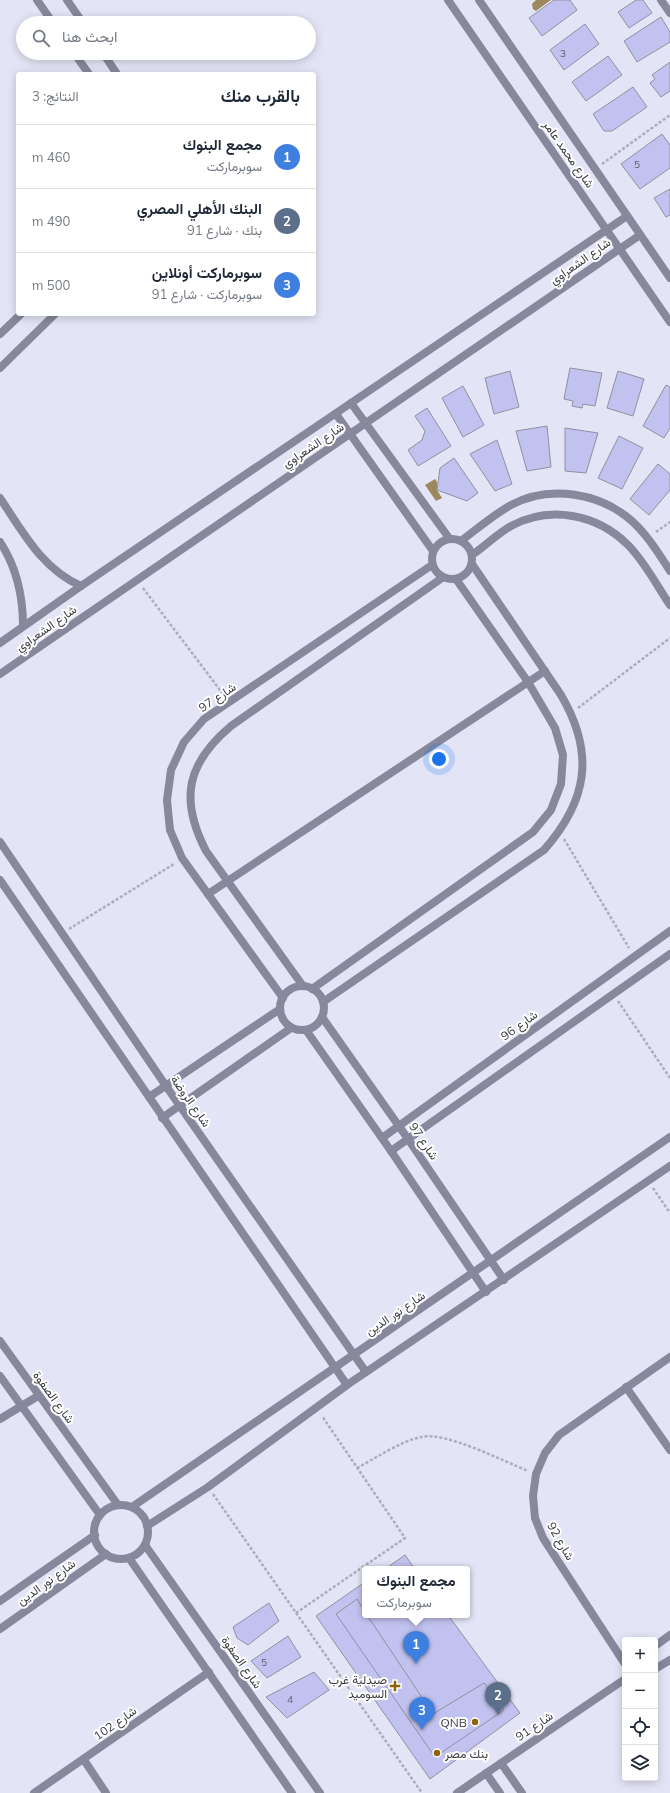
<!DOCTYPE html>
<html lang="ar">
<meta charset="utf-8">
<style>
:root{--surface:#fff;--page:#f2f2f3;--text:#1f2937;--muted:#747a83;--line:#e0e1e3;--accent:#0f766e}
body{margin:0;font-family:Mulish,Vazirmatn,sans-serif;background:var(--page);color:var(--text);direction:rtl}
.controls{position:absolute;right:12px;bottom:12px;display:grid;overflow:hidden;border-radius:4px;box-shadow:0 2px 10px #0003}
.controls button{width:36px;height:36px;display:grid;place-items:center;padding:0;border:0;border-bottom:1px solid var(--line);background:var(--surface);color:var(--text);font:20px sans-serif}
.you{position:absolute;left:439px;top:759px;width:14px;height:14px;margin:-10px;border:3px solid #fff;border-radius:50%;background:#1a73e8;box-shadow:0 0 0 6px #1a73e833}
.badge{display:grid;place-items:center;width:26px;height:26px;border-radius:50%;background:var(--accent);color:#fff;font-size:13px;font-weight:700}
.pin{position:absolute;translate:-50% -33px;filter:drop-shadow(0 1px 2px #0008)}
.pin::after{content:'';position:absolute;top:21px;width:14px;height:12px;background:inherit;clip-path:polygon(0 0,100% 0,50% 100%)}
.popup{position:absolute;left:362px;top:1566px;width:108px;height:52px;box-sizing:border-box;display:grid;place-content:center;border-radius:4px;background:var(--surface);filter:drop-shadow(0 1px 3px #0005);font-size:13px;white-space:nowrap;color:var(--muted)}
.popup b{font-size:15px;color:var(--text)}
.popup::after{content:'';position:absolute;left:50%;top:100%;margin-left:-8px;border:8px solid transparent;border-top-color:var(--surface)}
.list{margin:0;padding:0;list-style:none}
h2{display:flex;justify-content:space-between;align-items:center;height:52px;margin:0;padding:0 16px;font-size:17px}
h2 small{font-size:13px;font-weight:400;color:var(--muted)}
.list li{display:grid;grid-template-columns:26px 1fr auto;gap:12px;align-items:center;box-sizing:border-box;height:64px;padding:0 16px;border-top:1px solid var(--line)}
.list b{display:block;font-size:15px;white-space:nowrap}
.list p{margin:0;font-size:13px;white-space:nowrap;color:var(--muted)}
.list em{font-size:13px;font-style:normal;color:var(--muted)}
.icon{flex:none;width:22px;height:22px;fill:none;stroke:currentColor;stroke-width:2;stroke-linecap:round;stroke-linejoin:round}
.map{position:relative;flex:none;width:670px;height:1793px;overflow:hidden;direction:ltr}
.search{position:absolute;background:var(--surface);box-shadow:0 2px 10px #0003;left:16px;top:16px;width:300px;height:44px;display:flex;align-items:center;gap:10px;box-sizing:border-box;padding:0 14px;border-radius:22px;color:var(--muted);font-size:15px}
.panel{position:absolute;background:var(--surface);box-shadow:0 2px 10px #0003;left:16px;top:72px;width:300px;height:244px;border-radius:4px;direction:rtl}
.map>svg:first-child{display:block}
.water{fill:#9d875d}
.building{fill:#c2c2f0;stroke:#9090a0}
.lines{fill:none;stroke-linecap:round;stroke-linejoin:round}
.path{stroke:#acadbb;stroke-width:2.5;stroke-dasharray:3 2;stroke-linecap:butt}
.service{stroke:#87889b;stroke-width:8}
.minor{stroke:#87889b;stroke-width:8}
.poi-dot{fill:#8c6708;stroke:#fff;stroke-width:1.5}
.labels{text-anchor:middle;dominant-baseline:central;stroke-width:4;stroke-linejoin:round;paint-order:stroke}
.number-label{font-size:10px;fill:#5c5c6d}
.street-label{font-size:12px;fill:#3a3a41;stroke:#fff}
.poi-label{font-size:12px;fill:#3a3a41;stroke:#fff;text-anchor:end}
</style>
<div class="map">
<svg width="670" height="1793" viewBox="0 0 670 1793">
<rect width="100%" height="100%" fill="#e3e4f5"/>
<g class="water">
<polygon points="536,0 551,0 536,11 533,9 532,4"/>
<polygon points="435,479 437,482 437,490 442,498 436,501 425,485"/>
</g>
<g class="building">
<polygon points="554,0 570,0 577,10 542,36 529,18"/>
<polygon points="636,0 643,0 652,13 629,28 618,12"/>
<polygon points="661,17 670,32 670,42 637,62 624,41"/>
<polygon points="585,24 599,44 564,70 550,50"/>
<polygon points="608,56 622,75 586,101 572,82"/>
<polygon points="670,62 670,91 661,97 650,83 655,79 652,75"/>
<polygon points="633,87 647,107 612,131 604,131 593,114"/>
<polygon points="662,134 670,145 670,168 640,189 621,164"/>
<polygon points="670,189 670,215 666,217 654,198"/>
<polygon points="570,368 602,373 595,406 583,404 582,408 572,406 573,401 564,399"/>
<polygon points="510,371 519,407 494,414 485,378"/>
<polygon points="618,371 644,379 633,416 607,408"/>
<polygon points="666,385 670,387 670,428 664,438 643,426"/>
<polygon points="463,386 484,425 463,437 442,398"/>
<polygon points="427,408 451,446 418,466 408,450 422,440 425,431 415,416"/>
<polygon points="547,426 551,467 527,471 516,431"/>
<polygon points="565,428 598,433 586,473 565,471"/>
<polygon points="619,436 643,448 622,489 598,478"/>
<polygon points="497,440 512,484 495,491 470,454"/>
<polygon points="454,458 478,493 467,501 437,490 440,468"/>
<polygon points="658,464 670,474 670,490 649,515 630,499"/>
<polygon points="405,1555 415,1569 385,1569"/>
<polygon points="365,1582 365,1615 448,1615 520,1713 430,1779 316,1616"/>
<polygon points="357,1599 365,1612 365,1615 367,1615 433,1714 484,1683 504,1710 435,1757 336,1614"/>
<polygon points="269,1603 279,1621 248,1645 237,1638 233,1627"/>
<polygon points="288,1636 301,1657 267,1678 251,1661"/>
<polygon points="314,1672 329,1690 287,1718 266,1697"/>
</g>
<g class="lines">
<g class="path">
<polyline points="602,164 670,115"/>
<polyline points="656,532 670,522"/>
<polyline points="143,588 223,694"/>
<polyline points="578,708 670,638"/>
<polyline points="564,839 629,948"/>
<polyline points="69,929 174,864"/>
<polyline points="618,1001 670,1078"/>
<polyline points="653,1188 670,1213"/>
<path d="M357,1468C376,1458 401,1441 421,1437C445,1431 503,1461 528,1471"/>
<polyline points="213,1494 422,1793"/>
<polyline points="296,1613 405,1538 322,1416"/>
</g>
<g class="service">
<polyline points="37,0 53,23"/>
<polyline points="67,0 83,23"/>
<polyline points="74,53 89,74"/>
<polyline points="103,53 117,74"/>
<polyline points="0,334 21,314"/>
<polyline points="0,368 55,314"/>
<path d="M0,498C23,532 42,569 81,586"/>
<path d="M0,542C17,568 23,596 23,626"/>
</g>
<g class="minor">
<polyline points="448,0 670,322"/>
<polyline points="479,0 670,278"/>
<polyline points="661,0 670,13"/>
<polyline points="351,403 449,538"/>
<polyline points="336,414 433,551"/>
<circle cx="452" cy="559" r="20"/>
<path d="M461,541C477,529 493,515 511,505C550,484 601,493 633,522C648,536 659,554 670,571"/>
<path d="M472,555C485,546 497,534 511,526C550,505 597,514 628,545C645,562 657,586 670,605"/>
<polyline points="0,643 81,586 627,216"/>
<polyline points="0,674 640,235"/>
<polyline points="0,842 166,1086 366,1372"/>
<polyline points="0,880 347,1385"/>
<polyline points="208,894 545,671"/>
<path d="M303,986L206,851C179,799 187,763 231,726L442,578"/>
<circle cx="302" cy="1008" r="22"/>
<polyline points="312,989 533,832 551,810 561,784 563,755 555,728 528,682 456,579"/>
<polyline points="283,998 182,858 170,830 167,800 171,770 184,742 204,719 432,565"/>
<path d="M323,1002L544,850C588,800 595,753 561,695L472,564"/>
<polyline points="322,1017 408,1139 504,1280"/>
<polyline points="306,1030 391,1151 486,1292"/>
<polyline points="149,1097 280,1009"/>
<polyline points="162,1118 291,1028"/>
<polyline points="382,1138 670,931"/>
<polyline points="391,1151 670,954"/>
<polyline points="0,1341 118,1505"/>
<polyline points="0,1376 100,1515"/>
<polyline points="626,1387 670,1450"/>
<polyline points="0,1419 38,1396"/>
<circle cx="121" cy="1532" r="27"/>
<polyline points="132,1507 670,1137"/>
<polyline points="147,1526 208,1487 347,1385 670,1166"/>
<polyline points="145,1545 320,1793"/>
<polyline points="129,1558 292,1793"/>
<polyline points="0,1601 95,1535"/>
<polyline points="0,1629 106,1554"/>
<polyline points="655,1646 670,1635"/>
<polyline points="625,1664 543,1538 535,1518 533,1496 536,1474 545,1453 559,1435 670,1357"/>
<polyline points="655,1669 670,1660"/>
<polyline points="84,1760 106,1793"/>
<polyline points="501,1763 522,1793"/>
<polyline points="486,1773 500,1793"/>
<polyline points="34,1793 209,1672"/>
<polyline points="457,1793 625,1679"/>
</g>
</g>
<g class="poi-dot">
<path d="M393 1680h4v4h4v4h-4v4h-4v-4h-4v-4h4z"/>
<circle cx="475" cy="1722" r="4"/>
<circle cx="437" cy="1753" r="4"/>
</g>
<g class="labels">
<g class="number-label">
<text x="563" y="53">3</text>
<text x="637" y="164">5</text>
<text x="264" y="1662">5</text>
<text x="290" y="1699">4</text>
</g>
<g class="street-label">
<text transform="translate(569 154) rotate(55)">شارع محمد عامر</text>
<text transform="translate(580 261) rotate(-35)">شارع الشعراوي</text>
<text transform="translate(313 445) rotate(-34)">شارع الشعراوي</text>
<text transform="translate(46 628) rotate(-35)">شارع الشعراوي</text>
<text transform="translate(217 697) rotate(-34)">شارع 97</text>
<text transform="translate(519 1025) rotate(-36)">شارع 96</text>
<text transform="translate(191 1101) rotate(55)">شارع الروضة</text>
<text transform="translate(424 1141) rotate(56)">شارع 97</text>
<text transform="translate(395 1313) rotate(-34)">شارع نور الدين</text>
<text transform="translate(54 1397) rotate(54)">شارع الصفوة</text>
<text transform="translate(561 1541) rotate(60)">شارع 92</text>
<text transform="translate(46 1582) rotate(-36)">شارع نور الدين</text>
<text transform="translate(242 1662) rotate(55)">شارع الصفوة</text>
<text transform="translate(115 1723) rotate(-35)">شارع 102</text>
<text transform="translate(534 1726) rotate(-34)">شارع 91</text>
</g>
<g class="poi-label">
<text x="387" y="1679">صيدلية غرب<tspan x="387" dy="14">السوميد</tspan></text>
<text x="467" y="1722">QNB</text>
<text x="445" y="1753" text-anchor="start">بنك مصر</text>
</g>
</g>
</svg>
<div class="controls">
<button>+</button>
<button>−</button>
<button><svg class="icon" aria-label="locate" viewBox="0 0 24 24"><circle cx="12" cy="12" r="6"/><path d="M12 2v4M12 18v4M2 12h4M18 12h4"/></svg></button>
<button><svg class="icon" aria-label="layers" viewBox="0 0 24 24"><path d="M12 4l9 5-9 5-9-5zM3 14l9 5 9-5"/></svg></button>
</div>
<div class="you"></div>
<div class="pin badge" style="left:416px;top:1664px;background:#3f7fe0">1</div>
<div class="popup"><b>مجمع البنوك</b>سوبرماركت</div>
<div class="pin badge" style="left:498px;top:1715px;background:#5c6f8a">2</div>
<div class="pin badge" style="left:422px;top:1730px;background:#3f7fe0">3</div>
<div class="search"><svg class="icon" aria-label="search" viewBox="0 0 24 24"><circle cx="10" cy="10" r="6"/><path d="M15 15l6 6"/></svg>ابحث هنا</div>
<section class="panel">
<h2>بالقرب منك<small>النتائج: 3</small></h2>
<ul class="list">
<li><span class="badge" style="background:#3f7fe0">1</span><div><b>مجمع البنوك</b><p>سوبرماركت</p></div><em>460 m</em></li>
<li><span class="badge" style="background:#5c6f8a">2</span><div><b>البنك الأهلي المصري</b><p>بنك · شارع 91</p></div><em>490 m</em></li>
<li><span class="badge" style="background:#3f7fe0">3</span><div><b>سوبرماركت أونلاين</b><p>سوبرماركت · شارع 91</p></div><em>500 m</em></li>
</ul>
</section>
</div>
